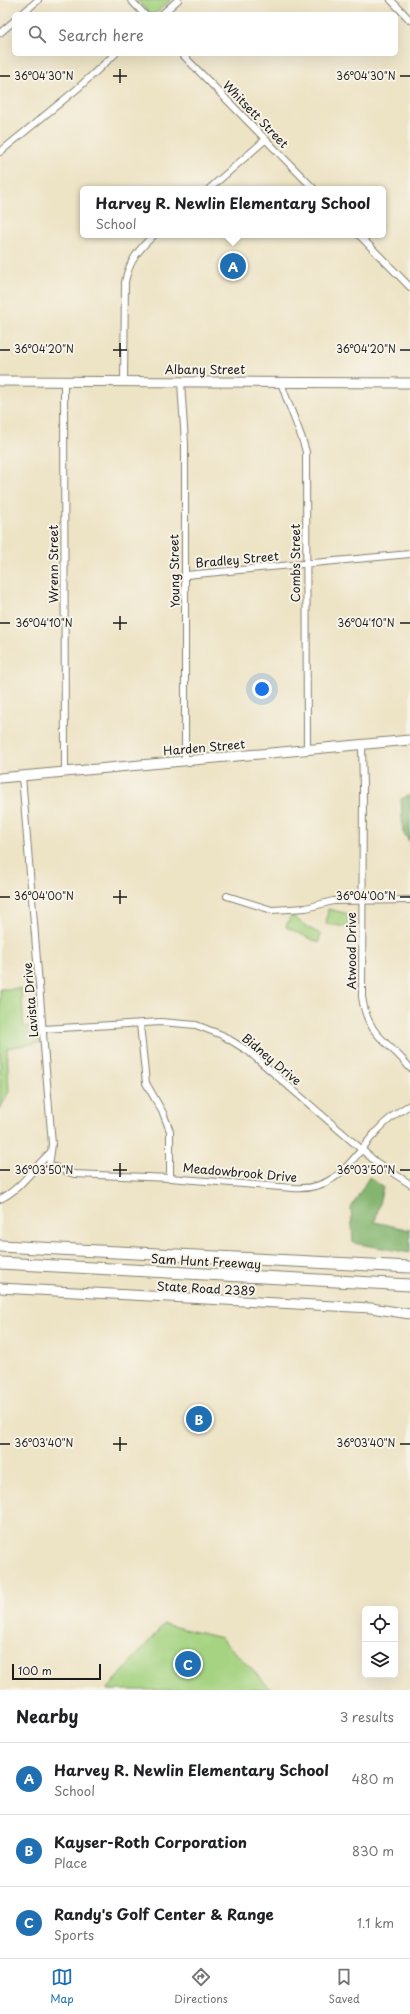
<!DOCTYPE html>
<meta charset="utf-8">
<style>
:root{--surface:#fff;--page:#f2f2f2;--text:#202124;--muted:#757577;--line:#e0e0e0;--accent:#1f6fb2}
body{margin:0;font-family:"Playpen Sans",sans-serif;background:var(--page);color:var(--text)}
.controls{position:absolute;right:12px;bottom:12px;display:grid;overflow:hidden;border-radius:6px;box-shadow:0 4px 16px #0002}
.controls button{width:36px;height:36px;display:grid;place-items:center;padding:0;border:0;border-bottom:1px solid var(--line);background:var(--surface);color:var(--text);font:20px sans-serif}
.scale{position:absolute;left:12px;bottom:10px;width:89px;box-sizing:border-box;padding-left:4px;border:2px solid #1c1c1c;border-top:0;font-size:11px;line-height:14px;white-space:nowrap;color:#1c1c1c;-webkit-text-stroke:3px #f7f3e8;paint-order:stroke}
.you{position:absolute;left:262px;top:689px;width:14px;height:14px;margin:-10px;border:3px solid #fff;border-radius:50%;background:#1a73e8;box-shadow:0 0 0 6px #1a73e833}
.badge{display:grid;place-items:center;width:26px;height:26px;border-radius:50%;background:var(--accent);color:#fff;font-size:13px;font-weight:700}
.pin{position:absolute;translate:-50% -50%;border:2px solid #fff;box-shadow:0 1px 4px #0006}
.popup{position:absolute;left:80px;top:186px;width:306px;height:52px;box-sizing:border-box;display:grid;place-content:center;border-radius:6px;background:var(--surface);filter:drop-shadow(0 1px 3px #0005);font-size:13px;white-space:nowrap;color:var(--muted)}
.popup b{font-size:15px;color:var(--text)}
.popup::after{content:'';position:absolute;left:50%;top:100%;margin-left:-8px;border:8px solid transparent;border-top-color:var(--surface)}
.list{margin:0;padding:0;list-style:none}
h2{display:flex;justify-content:space-between;align-items:center;height:52px;margin:0;padding:0 16px;font-size:17px}
h2 small{font-size:13px;font-weight:400;color:var(--muted)}
.list li{display:grid;grid-template-columns:26px 1fr auto;gap:12px;align-items:center;box-sizing:border-box;height:72px;padding:0 16px;border-top:1px solid var(--line)}
.list b{display:block;font-size:15px;white-space:nowrap}
.list p{margin:0;font-size:13px;white-space:nowrap;color:var(--muted)}
.list em{font-size:13px;font-style:normal;color:var(--muted)}
.icon{flex:none;width:22px;height:22px;fill:none;stroke:currentColor;stroke-width:2;stroke-linecap:round;stroke-linejoin:round}
.map{position:relative;flex:none;width:410px;height:1690px;overflow:hidden}
.search{position:absolute;background:var(--surface);box-shadow:0 4px 16px #0002;left:12px;right:12px;top:12px;height:44px;display:flex;align-items:center;gap:10px;box-sizing:border-box;padding:0 14px;border-radius:6px;color:var(--muted);font-size:15px}
.sheet{height:268px;background:var(--surface)}
nav{display:flex;justify-content:space-around;align-items:center;box-sizing:border-box;height:56px;border-top:1px solid var(--line);background:var(--surface);font-size:11px;color:var(--muted)}
nav a{display:grid;justify-items:center;gap:2px}
nav .on{color:var(--accent)}
.map>svg:first-child{display:block}
.green{fill:#a5d381;stroke:#60784e}
.forest{fill:#84b56f;stroke:#506846}
.lines{fill:none;stroke-linecap:round;stroke-linejoin:round}
.street-casing{stroke:#848070;stroke-width:8}
.secondary-casing{stroke:#848070;stroke-width:11}
.highway-casing{stroke:#848070;stroke-width:13}
.street{stroke:#fff;stroke-width:6}
.secondary{stroke:#fff;stroke-width:9}
.highway{stroke:#fff;stroke-width:11}
.ticks{fill:none;stroke:#1c1c1c;stroke-width:1.5}
.labels{text-anchor:middle;dominant-baseline:central;stroke-width:4;stroke-linejoin:round;paint-order:stroke}
.street-label{font-size:12px;fill:#1c1c1c;stroke:#f7f3e8}
.ticks-label{font-size:10px;text-anchor:middle;fill:#1c1c1c;stroke:#f7f3e8;stroke-width:4;stroke-linejoin:round;paint-order:stroke}
</style>
<div class="map">
<svg width="410" height="1690" viewBox="0 0 410 1690">
<rect width="100%" height="100%" fill="#f7f3e8"/>
<filter id="ink" filterUnits="userSpaceOnUse"><feTurbulence type="fractalNoise" baseFrequency=".025" numOctaves="2"/><feDisplacementMap in="SourceGraphic" scale="8" xChannelSelector="R" yChannelSelector="G"/><feConvolveMatrix kernelMatrix="1 2 1 2 8 2 1 2 1" color-interpolation-filters="sRGB"/></filter>
<filter id="wash" filterUnits="userSpaceOnUse"><feTurbulence type="fractalNoise" baseFrequency=".012" numOctaves="4" result="noise"/><feDisplacementMap in="SourceGraphic" scale="16" xChannelSelector="R" yChannelSelector="G"/><feGaussianBlur stdDeviation="0.9" result="paint"/><feColorMatrix in="noise" values="0 0 0 0 0 0 0 0 0 0 0 0 0 0 0 0 0 1.4 0 .05"/><feComposite in="paint" operator="in"/></filter>
<g filter="url(#wash)">
<rect width="100%" height="100%" fill="#ede3c5"/>
<g class="green">
<polygon points="137,0 171,0 155,14 150,14"/>
<polygon points="328,909 349,914 347,927 326,924"/>
<polygon points="291,915 307,927 320,934 319,943 286,927"/>
<polygon points="0,989 21,989 24,1027 42,1026 43,1042 7,1048 9,1091 0,1109"/>
<polygon points="164,1624 221,1638 272,1690 107,1690"/>
</g>
<g class="forest">
<polygon points="410,795 410,842 403,833 401,799"/>
<polygon points="369,1177 383,1187 375,1222 410,1230 410,1253 353,1243 351,1208"/>
</g>
</g>
<g filter="url(#ink)">
<g class="lines">
<defs>
<g id="street">
<polyline points="131,0 144,14"/>
<polyline points="391,0 410,20"/>
<polyline points="22,14 38,0"/>
<polyline points="162,14 178,0"/>
<polyline points="0,33 14,21"/>
<polyline points="182,54 314,189"/>
<polyline points="0,152 77,89 115,54"/>
<polyline points="209,189 265,140"/>
<polyline points="359,235 410,287"/>
<path d="M124,381L125,282C129,261 139,249 154,235"/>
<polyline points="64,382 65,770"/>
<polyline points="181,382 185,443 185,760"/>
<path d="M281,382C288,406 300,428 306,452L307,749"/>
<polyline points="186,575 410,554"/>
<path d="M362,745L363,787L362,997C368,1038 388,1040 410,1068"/>
<polyline points="227,896 272,910 306,908 333,901 410,900"/>
<polyline points="140,1024 146,1083 163,1113 170,1131 170,1178"/>
<polyline points="44,1029 161,1022 196,1025 222,1035 248,1051 376,1162 410,1184"/>
<path d="M51,1152L49,1165L74,1174L170,1178L293,1188C337,1191 351,1160 376,1132C386,1121 397,1112 410,1105"/>
<path d="M0,1199C19,1191 35,1166 51,1152L52,1144L22,776"/>
</g>
<g id="secondary">
<polyline points="0,381 410,383"/>
<polyline points="0,778 410,740"/>
<polyline points="0,1288 371,1308 410,1314"/>
</g>
<g id="highway">
<polyline points="0,1246 410,1267"/>
<polyline points="0,1263 410,1285"/>
</g>
</defs>
<use href="#street" class="street-casing"/>
<use href="#secondary" class="secondary-casing"/>
<use href="#highway" class="highway-casing"/>
<use href="#street" class="street"/>
<use href="#secondary" class="secondary"/>
<use href="#highway" class="highway"/>
</g>
</g>
<path class="ticks" d="M120,69V83M0,76H10M113,76H127M400,76H410M120,343V357M0,350H10M113,350H127M400,350H410M120,616V630M0,623H10M113,623H127M400,623H410M120,890V904M0,897H10M113,897H127M400,897H410M120,1163V1177M0,1170H10M113,1170H127M400,1170H410M120,1437V1451M0,1444H10M113,1444H127M400,1444H410"/>
<g class="labels">
<g class="street-label">
<text transform="translate(256 114) rotate(46)">Whitsett Street</text>
<text x="205" y="369">Albany Street</text>
<text transform="translate(237 559) rotate(-5)">Bradley Street</text>
<text transform="translate(295 563) rotate(-90)">Combs Street</text>
<text transform="translate(53 564) rotate(-90)">Wrenn Street</text>
<text transform="translate(174 571) rotate(-91)">Young Street</text>
<text transform="translate(204 747) rotate(-5)">Harden Street</text>
<text transform="translate(351 951) rotate(-90)">Atwood Drive</text>
<text transform="translate(30 1000) rotate(-95)">Lavista Drive</text>
<text transform="translate(272 1059) rotate(40)">Bidney Drive</text>
<text transform="translate(240 1172) rotate(5)">Meadowbrook Drive</text>
<text transform="translate(206 1261) rotate(3)">Sam Hunt Freeway</text>
<text transform="translate(206 1288) rotate(3)">State Road 2389</text>
</g>
</g>
<g class="ticks-label">
<text x="44" y="80">36°04'30"N</text>
<text x="366" y="80">36°04'30"N</text>
<text x="44" y="353">36°04'20"N</text>
<text x="366" y="353">36°04'20"N</text>
<text x="44" y="627">36°04'10"N</text>
<text x="366" y="627">36°04'10"N</text>
<text x="44" y="900">36°04'00"N</text>
<text x="366" y="900">36°04'00"N</text>
<text x="44" y="1174">36°03'50"N</text>
<text x="366" y="1174">36°03'50"N</text>
<text x="44" y="1447">36°03'40"N</text>
<text x="366" y="1447">36°03'40"N</text>
</g>
</svg>
<div class="controls">
<button><svg class="icon" aria-label="locate" viewBox="0 0 24 24"><circle cx="12" cy="12" r="6"/><path d="M12 2v4M12 18v4M2 12h4M18 12h4"/></svg></button>
<button><svg class="icon" aria-label="layers" viewBox="0 0 24 24"><path d="M12 4l9 5-9 5-9-5zM3 14l9 5 9-5"/></svg></button>
</div>
<div class="scale">100 m</div>
<div class="you"></div>
<div class="pin badge" style="left:233px;top:266px">A</div>
<div class="popup"><b>Harvey R. Newlin Elementary School</b>School</div>
<div class="pin badge" style="left:199px;top:1419px">B</div>
<div class="pin badge" style="left:188px;top:1664px">C</div>
<div class="search"><svg class="icon" aria-label="search" viewBox="0 0 24 24"><circle cx="10" cy="10" r="6"/><path d="M15 15l6 6"/></svg>Search here</div>
</div>
<section class="sheet">
<h2>Nearby<small>3 results</small></h2>
<ul class="list">
<li><span class="badge">A</span><div><b>Harvey R. Newlin Elementary School</b><p>School</p></div><em>480 m</em></li>
<li><span class="badge">B</span><div><b>Kayser-Roth Corporation</b><p>Place</p></div><em>830 m</em></li>
<li><span class="badge">C</span><div><b>Randy's Golf Center &amp; Range</b><p>Sports</p></div><em>1.1 km</em></li>
</ul>
</section>
<nav>
<a class="on"><svg class="icon" aria-label="map" viewBox="0 0 24 24"><path d="M3 6l6-2 6 2 6-2v14l-6 2-6-2-6 2zM9 4v14M15 6v14"/></svg>Map</a>
<a><svg class="icon" aria-label="directions" viewBox="0 0 24 24"><path d="M12 3l9 9-9 9-9-9zM9 14v-3h6M13 9l2 2-2 2"/></svg>Directions</a>
<a><svg class="icon" aria-label="saved" viewBox="0 0 24 24"><path d="M7 4h10v16l-5-4-5 4z"/></svg>Saved</a>
</nav>
